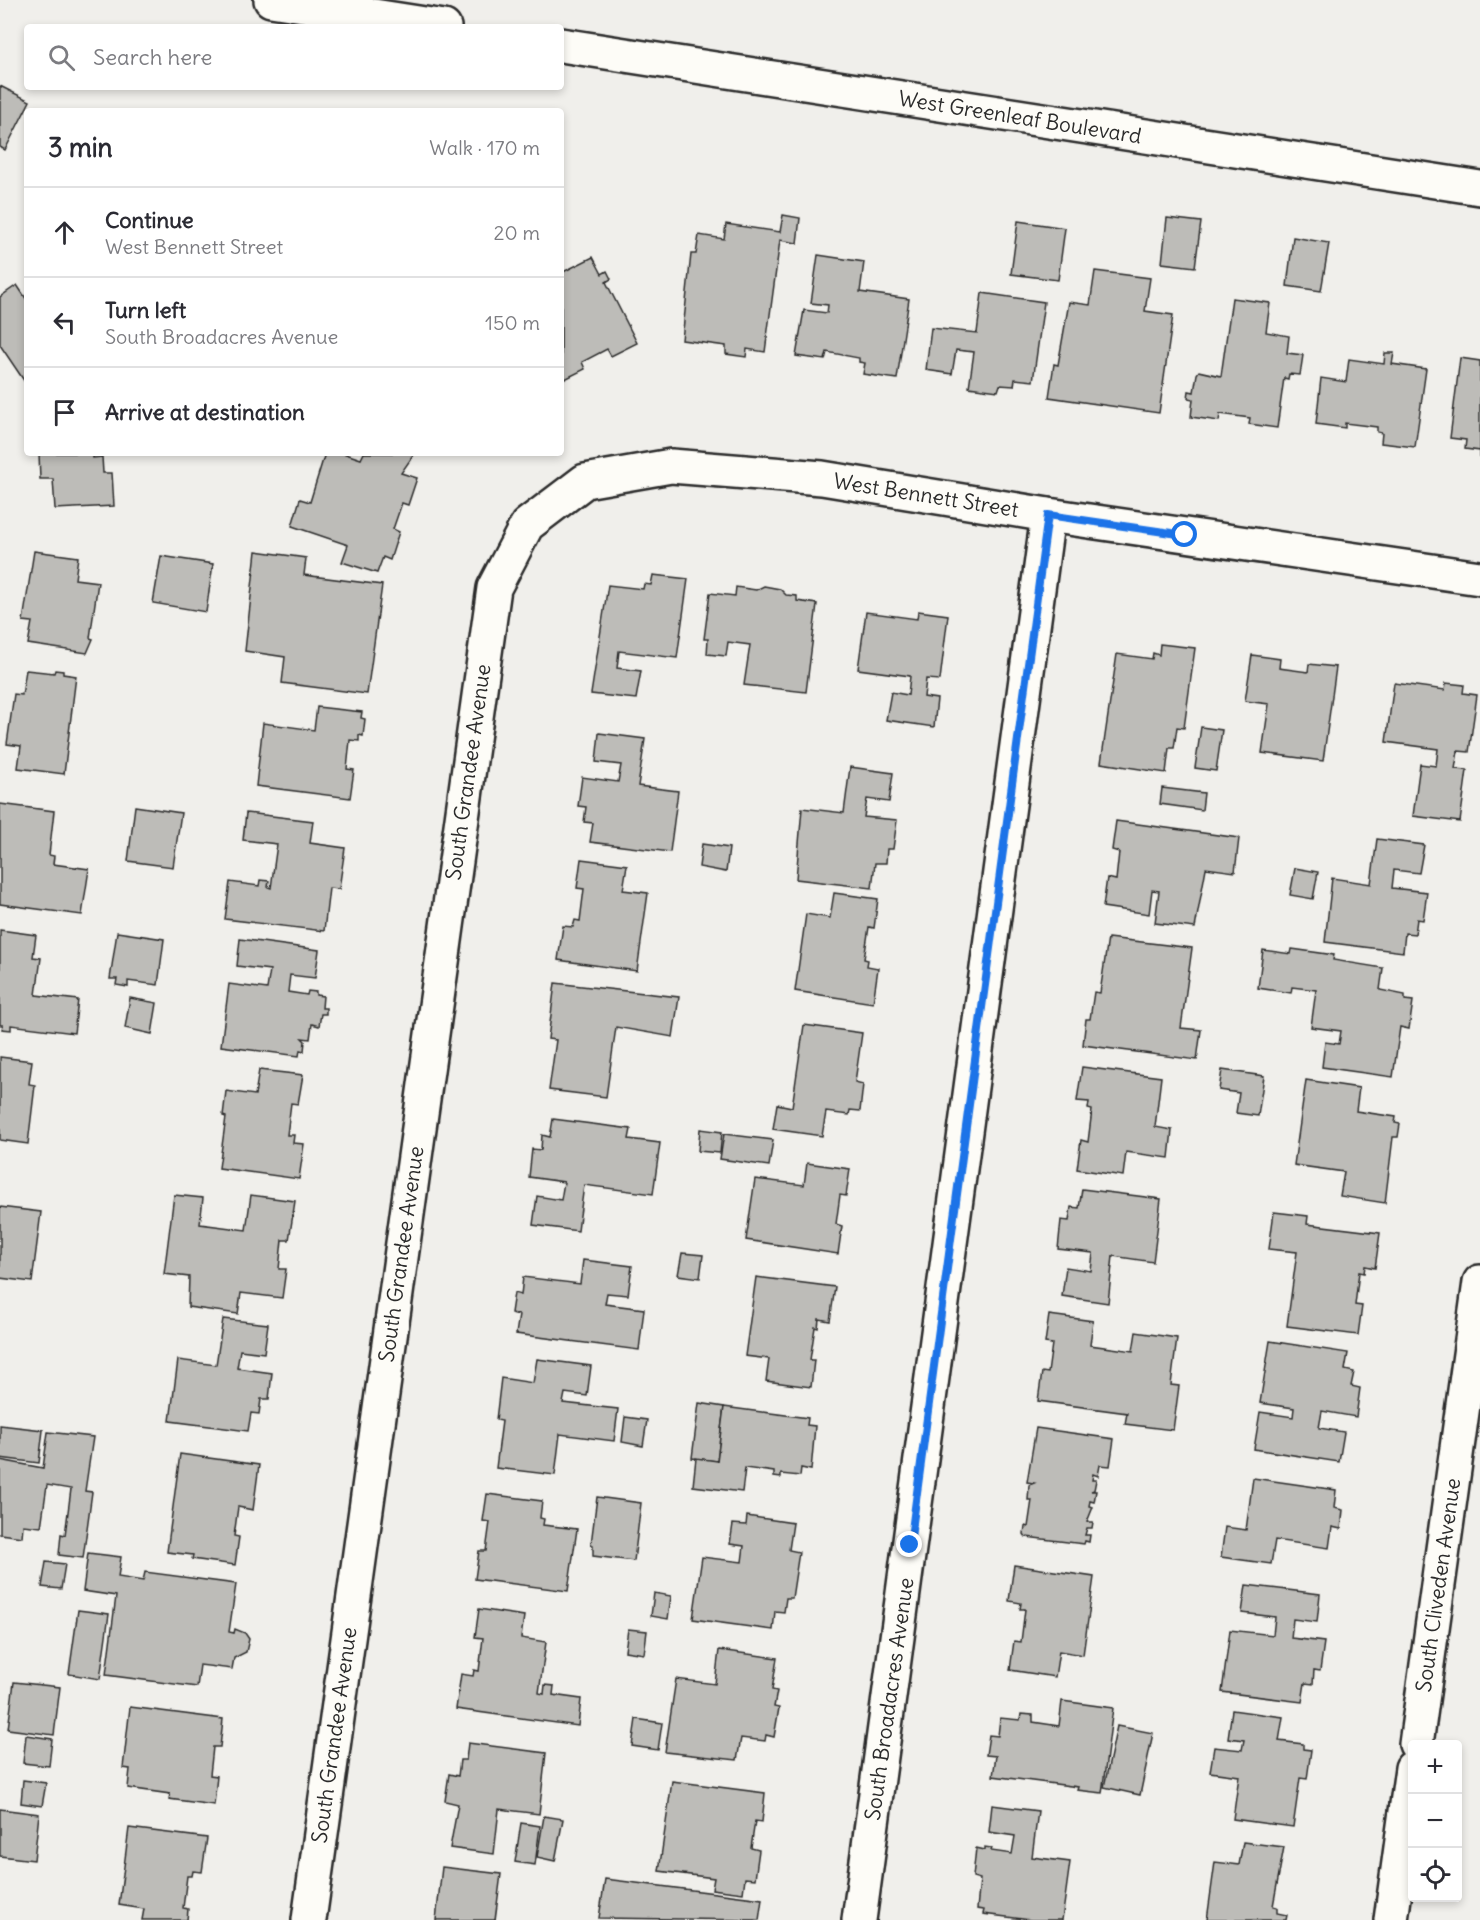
<!DOCTYPE html>
<meta charset="utf-8">
<style>
:root{--surface:#fff;--page:#f2f2f3;--text:#2b2b33;--muted:#7c7c81;--line:#e1e1e2}
body{margin:0;font-family:Delius,sans-serif;background:var(--page);color:var(--text)}
.controls{position:absolute;right:18px;bottom:18px;display:grid;overflow:hidden;border-radius:6px;box-shadow:0 3px 9px #0003}
.controls button{width:54px;height:54px;display:grid;place-items:center;padding:0;border:0;border-bottom:2px solid var(--line);background:var(--surface);color:var(--text);font:30px sans-serif}
.stop{position:absolute;width:18px;height:18px;margin:-14px;border:4px solid #1a73e8;border-radius:50%;background:#fff}
.stop.end{background:#1a73e8;border-color:#fff;box-shadow:0 2px 6px #0008}
.list{margin:0;padding:0;list-style:none}
h2{display:flex;justify-content:space-between;align-items:center;height:78px;margin:0;padding:0 24px;font-size:26px}
h2 small{font-size:20px;font-weight:400;color:var(--muted)}
.list li{display:grid;grid-template-columns:39px 1fr auto;gap:18px;align-items:center;box-sizing:border-box;height:90px;padding:0 24px;border-top:2px solid var(--line)}
.list b{display:block;font-size:22px;white-space:nowrap}
.list p{margin:0;font-size:20px;white-space:nowrap;color:var(--muted)}
.list em{font-size:20px;font-style:normal;color:var(--muted)}
.icon{flex:none;width:33px;height:33px;fill:none;stroke:currentColor;stroke-width:2;stroke-linecap:round;stroke-linejoin:round}
.map{position:relative;flex:none;width:1480px;height:1920px;overflow:hidden}
.search{position:absolute;background:var(--surface);box-shadow:0 3px 9px #0003;left:24px;top:24px;width:540px;height:66px;display:flex;align-items:center;gap:15px;box-sizing:border-box;padding:0 21px;border-radius:6px;color:var(--muted);font-size:22px}
.panel{position:absolute;background:var(--surface);box-shadow:0 3px 9px #0003;left:24px;top:108px;width:540px;height:348px;border-radius:6px}
.map>svg:first-child{display:block}
.building{fill:#bdbcb8;stroke:#2b2b2b;stroke-width:1.5}
.lines{fill:none;stroke-linecap:round;stroke-linejoin:round}
.minor-casing{stroke:#2b2b2b;stroke-width:38}
.tertiary-casing{stroke:#2b2b2b;stroke-width:38}
.minor{stroke:#fdfcf7;stroke-width:33}
.tertiary{stroke:#fdfcf7;stroke-width:33}
.route{stroke:#1a73e8;stroke-width:8}
.labels{text-anchor:middle;dominant-baseline:central;stroke-width:6;stroke-linejoin:round;paint-order:stroke}
.street-label{font-size:21px;fill:#2b2b2b;stroke:#fdfcf7}
</style>
<div class="map">
<svg width="1480" height="1920" viewBox="0 0 1480 1920">
<rect width="100%" height="100%" fill="#f0efeb"/>
<filter id="ink" filterUnits="userSpaceOnUse"><feTurbulence type="fractalNoise" baseFrequency=".0167" numOctaves="2"/><feDisplacementMap in="SourceGraphic" scale="12" xChannelSelector="R" yChannelSelector="G"/><feConvolveMatrix kernelMatrix="1 2 1 2 8 2 1 2 1" color-interpolation-filters="sRGB"/></filter>
<g filter="url(#ink)">
<g class="building">
<polygon points="0,86 30,101 5,150 0,147"/>
<polygon points="783,215 800,218 797,243 780,240 765,352 747,349 746,357 726,354 726,346 682,340 691,254 696,254 699,235 724,239 726,224 780,232"/>
<polygon points="1167,218 1201,222 1195,267 1162,263"/>
<polygon points="1018,221 1065,228 1058,280 1011,274"/>
<polygon points="1293,237 1329,243 1321,291 1287,286"/>
<polygon points="818,255 864,262 860,292 909,299 897,379 863,374 865,363 859,362 859,358 827,352 825,360 796,356 804,310 827,313 828,305 811,303"/>
<polygon points="593,257 602,274 607,271 611,279 606,282 637,343 611,356 607,349 582,362 585,369 561,381 561,273"/>
<polygon points="1095,271 1150,278 1145,311 1173,315 1159,413 1049,397 1054,364 1058,365 1069,302 1090,305"/>
<polygon points="17,285 27,300 27,385 0,345 0,297"/>
<polygon points="982,293 1044,302 1033,381 1015,379 1014,386 1000,385 998,391 969,387 974,352 956,350 952,374 926,370 931,328 977,333"/>
<polygon points="1232,298 1270,303 1266,332 1289,336 1287,353 1303,355 1300,375 1289,374 1288,379 1284,378 1277,428 1249,424 1250,418 1220,414 1219,421 1191,417 1193,399 1188,398 1189,391 1194,392 1197,374 1199,371 1221,376"/>
<polygon points="1385,353 1394,353 1392,364 1426,369 1415,447 1381,443 1382,433 1377,432 1377,427 1345,423 1345,428 1316,424 1321,378 1346,382 1349,359 1384,364"/>
<polygon points="1460,358 1480,361 1480,457 1480,451 1465,449 1466,440 1450,438"/>
<polygon points="39,453 93,453 93,458 102,457 103,473 112,473 114,506 55,509 53,479 40,479"/>
<polygon points="325,453 343,453 361,459 364,453 415,453 401,473 417,478 408,505 402,503 393,529 399,532 390,560 383,557 377,573 342,562 348,545 292,526 300,499 310,502"/>
<polygon points="34,551 78,557 75,579 98,582 90,638 93,639 87,653 28,644 32,622 23,621"/>
<polygon points="256,551 306,558 304,575 382,585 367,694 282,683 285,657 245,651"/>
<polygon points="161,556 213,564 206,612 153,603"/>
<polygon points="653,575 688,579 677,658 619,651 617,668 641,671 636,699 591,694 608,585 643,589 644,584 651,585"/>
<polygon points="764,586 780,589 786,595 797,596 797,601 817,604 806,692 744,685 750,645 728,642 726,656 707,654 708,639 704,639 710,593 735,596 736,587 756,590"/>
<polygon points="918,611 948,615 940,680 926,679 924,697 937,699 934,727 886,720 891,692 908,695 910,676 858,669 866,612 917,619"/>
<polygon points="1160,644 1195,648 1184,728 1177,727 1174,748 1169,748 1166,773 1101,763 1117,654 1152,659 1153,653 1159,655"/>
<polygon points="1252,655 1280,659 1279,668 1308,672 1309,664 1336,667 1323,761 1262,753 1269,704 1245,701"/>
<polygon points="26,670 54,673 55,670 63,671 63,674 76,676 64,774 18,768 21,746 7,744 14,694 22,695"/>
<polygon points="1394,683 1445,690 1446,683 1464,685 1463,693 1477,695 1469,752 1458,751 1455,769 1467,770 1460,822 1413,816 1420,764 1436,766 1438,749 1386,742"/>
<polygon points="317,707 362,712 361,718 365,719 363,736 359,735 359,741 350,740 347,769 354,770 350,798 256,786 263,723 314,730"/>
<polygon points="1201,727 1222,730 1216,771 1195,768"/>
<polygon points="599,733 645,739 638,786 678,791 670,852 590,842 593,823 584,822 586,807 578,806 582,777 618,782 621,765 596,762"/>
<polygon points="850,767 893,773 889,802 867,799 864,817 897,820 893,849 887,849 886,863 875,863 872,888 796,879 802,808 844,813"/>
<polygon points="1162,788 1204,793 1202,810 1160,804"/>
<polygon points="0,804 54,811 49,855 54,856 53,864 89,869 82,915 0,904"/>
<polygon points="135,806 181,813 173,867 128,861"/>
<polygon points="246,813 313,821 310,843 345,848 339,889 329,888 324,931 225,919 230,882 259,886 260,880 269,881 268,887 271,888 277,844 243,840"/>
<polygon points="1116,821 1239,838 1235,872 1206,868 1195,928 1155,923 1159,891 1152,890 1149,914 1103,907 1107,878 1116,880 1119,852 1112,850"/>
<polygon points="1377,839 1424,845 1419,873 1394,870 1392,888 1427,892 1423,920 1417,919 1415,934 1405,933 1403,952 1325,942 1332,878 1371,884"/>
<polygon points="702,844 729,848 726,872 699,867"/>
<polygon points="581,859 627,865 623,890 648,893 637,971 558,960 563,926 573,927 575,920 580,921 584,889 577,888"/>
<polygon points="1295,868 1318,872 1313,899 1290,895"/>
<polygon points="834,893 878,899 874,928 869,927 864,959 868,960 867,966 878,968 873,1003 795,991 806,914 830,918"/>
<polygon points="0,930 36,935 33,957 41,958 36,995 78,1000 74,1033 11,1025 11,1030 2,1029 3,1025 0,1025"/>
<polygon points="117,932 164,939 158,985 128,981 128,987 116,985 117,979 110,979"/>
<polygon points="1108,938 1192,948 1181,1028 1201,1030 1197,1060 1083,1045 1086,1019 1090,1019 1094,992 1100,993"/>
<polygon points="240,939 319,950 315,978 290,975 288,992 307,995 308,991 316,992 316,995 323,996 322,1008 326,1008 326,1014 321,1014 319,1026 312,1024 310,1039 302,1038 305,1041 304,1051 300,1050 299,1056 221,1046 229,984 267,989 270,970 237,966"/>
<polygon points="1292,949 1334,955 1333,960 1383,968 1380,990 1405,995 1405,1000 1413,1001 1409,1029 1400,1027 1393,1077 1322,1067 1325,1042 1339,1044 1341,1031 1311,1027 1316,990 1292,987 1291,993 1258,988 1263,950 1291,954"/>
<polygon points="555,983 679,997 673,1037 616,1027 606,1097 549,1090 556,1040 548,1039"/>
<polygon points="130,998 157,1003 152,1034 125,1028"/>
<polygon points="804,1025 862,1033 855,1082 863,1084 860,1111 850,1110 849,1115 826,1112 822,1136 773,1129 777,1104 792,1107"/>
<polygon points="0,1057 32,1061 29,1084 35,1085 28,1144 0,1140"/>
<polygon points="1082,1067 1161,1077 1155,1127 1172,1130 1169,1158 1126,1152 1123,1176 1077,1169 1081,1140 1088,1142 1092,1110 1088,1109 1089,1102 1077,1101"/>
<polygon points="259,1070 303,1075 298,1104 291,1103 287,1135 294,1135 293,1143 304,1144 299,1179 219,1168 226,1117 223,1116 226,1091 255,1095"/>
<polygon points="1222,1070 1264,1076 1258,1116 1236,1113 1239,1093 1219,1090"/>
<polygon points="1306,1080 1359,1088 1356,1111 1396,1117 1395,1123 1400,1124 1398,1137 1393,1137 1385,1203 1340,1196 1344,1172 1294,1165"/>
<polygon points="553,1119 631,1129 629,1139 660,1143 653,1194 584,1185 578,1231 533,1225 537,1196 561,1200 564,1182 529,1177 532,1149 541,1150 542,1135 550,1137"/>
<polygon points="700,1129 722,1132 720,1153 698,1151"/>
<polygon points="724,1134 773,1140 769,1166 720,1159"/>
<polygon points="807,1163 850,1169 846,1196 840,1195 836,1224 842,1226 838,1254 746,1240 755,1179 804,1185"/>
<polygon points="1082,1189 1161,1199 1153,1262 1113,1256 1108,1303 1062,1296 1066,1267 1091,1271 1093,1253 1058,1249 1061,1220 1069,1221 1071,1207 1079,1208"/>
<polygon points="174,1195 203,1198 200,1224 246,1230 251,1195 295,1201 289,1240 282,1240 279,1269 286,1269 282,1298 241,1293 238,1314 188,1307 189,1277 164,1274"/>
<polygon points="0,1207 41,1212 32,1282 0,1278"/>
<polygon points="1274,1212 1308,1216 1307,1224 1380,1233 1375,1268 1365,1266 1364,1273 1359,1272 1355,1305 1362,1306 1358,1335 1287,1326 1297,1252 1269,1249"/>
<polygon points="682,1253 703,1255 700,1278 678,1275"/>
<polygon points="583,1260 632,1266 628,1295 607,1293 605,1304 644,1309 639,1350 516,1334 519,1315 511,1313 514,1293 521,1295 523,1277 580,1284"/>
<polygon points="756,1277 835,1287 830,1321 819,1319 818,1328 815,1327 810,1360 814,1360 811,1387 766,1381 769,1359 745,1356"/>
<polygon points="1049,1315 1093,1321 1090,1345 1133,1351 1136,1332 1177,1338 1171,1385 1179,1386 1173,1430 1125,1424 1127,1413 1038,1401 1042,1372 1048,1373 1052,1344 1045,1343"/>
<polygon points="223,1319 268,1324 264,1353 240,1350 237,1368 272,1373 269,1399 261,1399 259,1414 251,1413 248,1431 170,1421 178,1360 216,1365"/>
<polygon points="1270,1341 1348,1353 1345,1370 1354,1372 1351,1386 1360,1388 1356,1417 1322,1411 1319,1428 1344,1432 1339,1462 1254,1449 1260,1412 1293,1417 1294,1408 1260,1403"/>
<polygon points="537,1359 591,1366 587,1396 565,1393 563,1403 618,1409 614,1441 560,1434 555,1475 496,1468 502,1421 496,1420 501,1378 533,1383"/>
<polygon points="699,1403 724,1407 717,1461 692,1458"/>
<polygon points="724,1407 808,1418 807,1425 815,1426 811,1470 801,1468 800,1476 781,1474 781,1478 774,1477 774,1472 745,1468 742,1492 693,1486 696,1458 717,1461"/>
<polygon points="625,1417 647,1420 643,1446 622,1442"/>
<polygon points="0,1425 43,1430 39,1463 0,1458"/>
<polygon points="1036,1428 1114,1439 1110,1466 1100,1465 1098,1476 1093,1474 1092,1480 1096,1480 1094,1490 1091,1491 1096,1491 1094,1502 1090,1501 1089,1506 1093,1507 1087,1522 1093,1522 1092,1528 1087,1528 1085,1535 1090,1535 1089,1542 1085,1541 1084,1544 1026,1537 1024,1534 1025,1526 1028,1527 1032,1500 1028,1500 1029,1485 1034,1483 1027,1482"/>
<polygon points="48,1432 93,1437 85,1491 92,1492 83,1558 59,1555 61,1534 65,1535 71,1489 47,1485 41,1527 23,1525 22,1537 0,1534 0,1460 43,1468"/>
<polygon points="180,1454 259,1465 253,1510 238,1507 234,1536 239,1537 235,1565 192,1559 193,1555 167,1552"/>
<polygon points="1253,1478 1336,1490 1334,1508 1343,1510 1341,1529 1332,1527 1329,1548 1275,1540 1271,1564 1221,1557 1225,1527 1246,1530"/>
<polygon points="487,1494 542,1501 540,1518 544,1519 543,1525 577,1529 568,1591 475,1579 479,1551 486,1551 490,1522 483,1521"/>
<polygon points="597,1497 641,1503 634,1561 593,1556 593,1545 591,1544"/>
<polygon points="747,1516 793,1523 789,1550 799,1552 792,1598 786,1598 784,1612 775,1611 773,1630 693,1619 702,1557 742,1562 744,1546 730,1544 733,1524 746,1525"/>
<polygon points="88,1553 121,1557 118,1577 143,1581 145,1572 236,1584 229,1632 234,1633 235,1629 245,1633 249,1639 246,1652 234,1658 232,1669 200,1665 197,1687 106,1675 116,1596 83,1591"/>
<polygon points="46,1562 65,1564 61,1589 42,1587"/>
<polygon points="1014,1565 1094,1577 1083,1655 1059,1651 1055,1677 1010,1670 1014,1641 1021,1642 1025,1609 1020,1609 1021,1603 1009,1601"/>
<polygon points="1246,1585 1320,1594 1317,1622 1293,1619 1291,1638 1324,1642 1320,1671 1314,1670 1313,1684 1305,1683 1302,1702 1222,1692 1230,1630 1273,1635 1275,1617 1242,1613"/>
<polygon points="654,1593 671,1596 668,1619 651,1616"/>
<polygon points="479,1609 524,1616 521,1638 546,1642 539,1693 544,1694 545,1685 554,1686 553,1695 581,1699 578,1726 456,1709 461,1674 473,1676 474,1670 479,1671 483,1638 475,1637"/>
<polygon points="78,1610 109,1614 100,1679 69,1674"/>
<polygon points="628,1629 647,1631 644,1654 625,1651"/>
<polygon points="719,1650 777,1658 772,1690 777,1691 774,1707 779,1708 774,1737 766,1735 765,1741 741,1738 737,1760 665,1752 676,1679 715,1684"/>
<polygon points="14,1682 60,1687 54,1735 8,1729"/>
<polygon points="1062,1701 1113,1708 1102,1793 1077,1790 1078,1787 993,1776 996,1756 986,1755 989,1735 998,1736 1000,1718 1020,1720 1021,1714 1033,1715 1033,1722 1059,1726"/>
<polygon points="130,1707 223,1719 220,1747 213,1747 210,1775 217,1776 214,1805 169,1799 170,1794 128,1788 130,1769 123,1768"/>
<polygon points="1232,1710 1283,1717 1279,1741 1303,1744 1303,1749 1311,1750 1307,1779 1300,1778 1293,1827 1233,1819 1239,1776 1210,1772 1214,1747 1242,1750 1244,1740 1228,1738"/>
<polygon points="636,1719 662,1723 658,1750 632,1746"/>
<polygon points="1117,1726 1153,1733 1140,1795 1104,1787"/>
<polygon points="26,1735 52,1739 49,1766 23,1763"/>
<polygon points="468,1743 546,1753 539,1814 499,1809 494,1854 450,1848 458,1804 445,1801 449,1774 458,1776 460,1760 466,1760"/>
<polygon points="23,1780 46,1783 42,1806 21,1803"/>
<polygon points="672,1781 765,1793 762,1822 755,1821 751,1848 759,1850 755,1879 745,1878 743,1893 712,1889 714,1878 659,1871"/>
<polygon points="992,1805 1038,1811 1032,1857 1070,1862 1062,1920 1031,1920 983,1914 984,1910 977,1909 980,1879 973,1877 976,1848 985,1850 985,1847 992,1848 991,1851 1012,1854 1015,1836 989,1832"/>
<polygon points="0,1809 39,1814 34,1860 0,1856"/>
<polygon points="544,1816 563,1819 555,1861 537,1857"/>
<polygon points="521,1823 540,1826 535,1865 515,1862"/>
<polygon points="129,1828 207,1838 202,1872 193,1871 192,1876 187,1876 183,1908 188,1909 187,1920 142,1920 144,1909 119,1905"/>
<polygon points="1243,1842 1284,1847 1273,1906 1277,1907 1277,1913 1287,1915 1286,1920 1207,1920 1215,1862 1239,1865"/>
<polygon points="442,1867 501,1874 495,1920 436,1920"/>
<polygon points="605,1879 762,1899 759,1920 599,1918"/>
</g>
<g class="lines">
<defs>
<g id="minor">
<polyline points="1416,1744 1480,1282"/>
<polyline points="309,1920 494,588 527,525 585,481 671,466 822,478 1048,515 1480,578"/>
<polyline points="859,1920 1048,515"/>
<polyline points="1391,1920 1412,1768"/>
</g>
<g id="tertiary">
<polyline points="271,0 444,27"/>
<polyline points="561,45 1480,188"/>
</g>
</defs>
<use href="#minor" class="minor-casing"/>
<use href="#tertiary" class="tertiary-casing"/>
<use href="#minor" class="minor"/>
<use href="#tertiary" class="tertiary"/>
</g>
</g>
<g class="lines" filter="url(#ink)">
<polyline class="route" points="910,1545 1048,515 1185,535"/>
</g>
<g class="labels">
<g class="street-label">
<text transform="translate(1020 117) rotate(9)">West Greenleaf Boulevard</text>
<text transform="translate(926 495) rotate(9)">West Bennett Street</text>
<text transform="translate(468 772) rotate(-82)">South Grandee Avenue</text>
<text transform="translate(401 1254) rotate(-82)">South Grandee Avenue</text>
<text transform="translate(1438 1585) rotate(-82)">South Cliveden Avenue</text>
<text transform="translate(889 1699) rotate(-82)">South Broadacres Avenue</text>
<text transform="translate(334 1735) rotate(-82)">South Grandee Avenue</text>
</g>
</g>
</svg>
<div class="controls">
<button>+</button>
<button>−</button>
<button><svg class="icon" aria-label="locate" viewBox="0 0 24 24"><circle cx="12" cy="12" r="6"/><path d="M12 2v4M12 18v4M2 12h4M18 12h4"/></svg></button>
</div>
<div class="stop" style="left:1185px;top:535px"></div>
<div class="stop end" style="left:910px;top:1545px"></div>
<div class="search"><svg class="icon" aria-label="search" viewBox="0 0 24 24"><circle cx="10" cy="10" r="6"/><path d="M15 15l6 6"/></svg>Search here</div>
<section class="panel">
<h2>3 min<small>Walk · 170 m</small></h2>
<ul class="list">
<li><svg class="icon" aria-label="ahead" viewBox="0 0 24 24"><path d="M12 20V5M6 11l6-6 6 6"/></svg><div><b>Continue</b><p>West Bennett Street</p></div><em>20 m</em></li>
<li><svg class="icon" aria-label="left" viewBox="0 0 24 24"><path d="M17 20v-9H6M10 6l-5 5 5 5"/></svg><div><b>Turn left</b><p>South Broadacres Avenue</p></div><em>150 m</em></li>
<li><svg class="icon" aria-label="arrive" viewBox="0 0 24 24"><path d="M6 21V4h12l-3 4 3 4H6"/></svg><div><b>Arrive at destination</b></div></li>
</ul>
</section>
</div>
